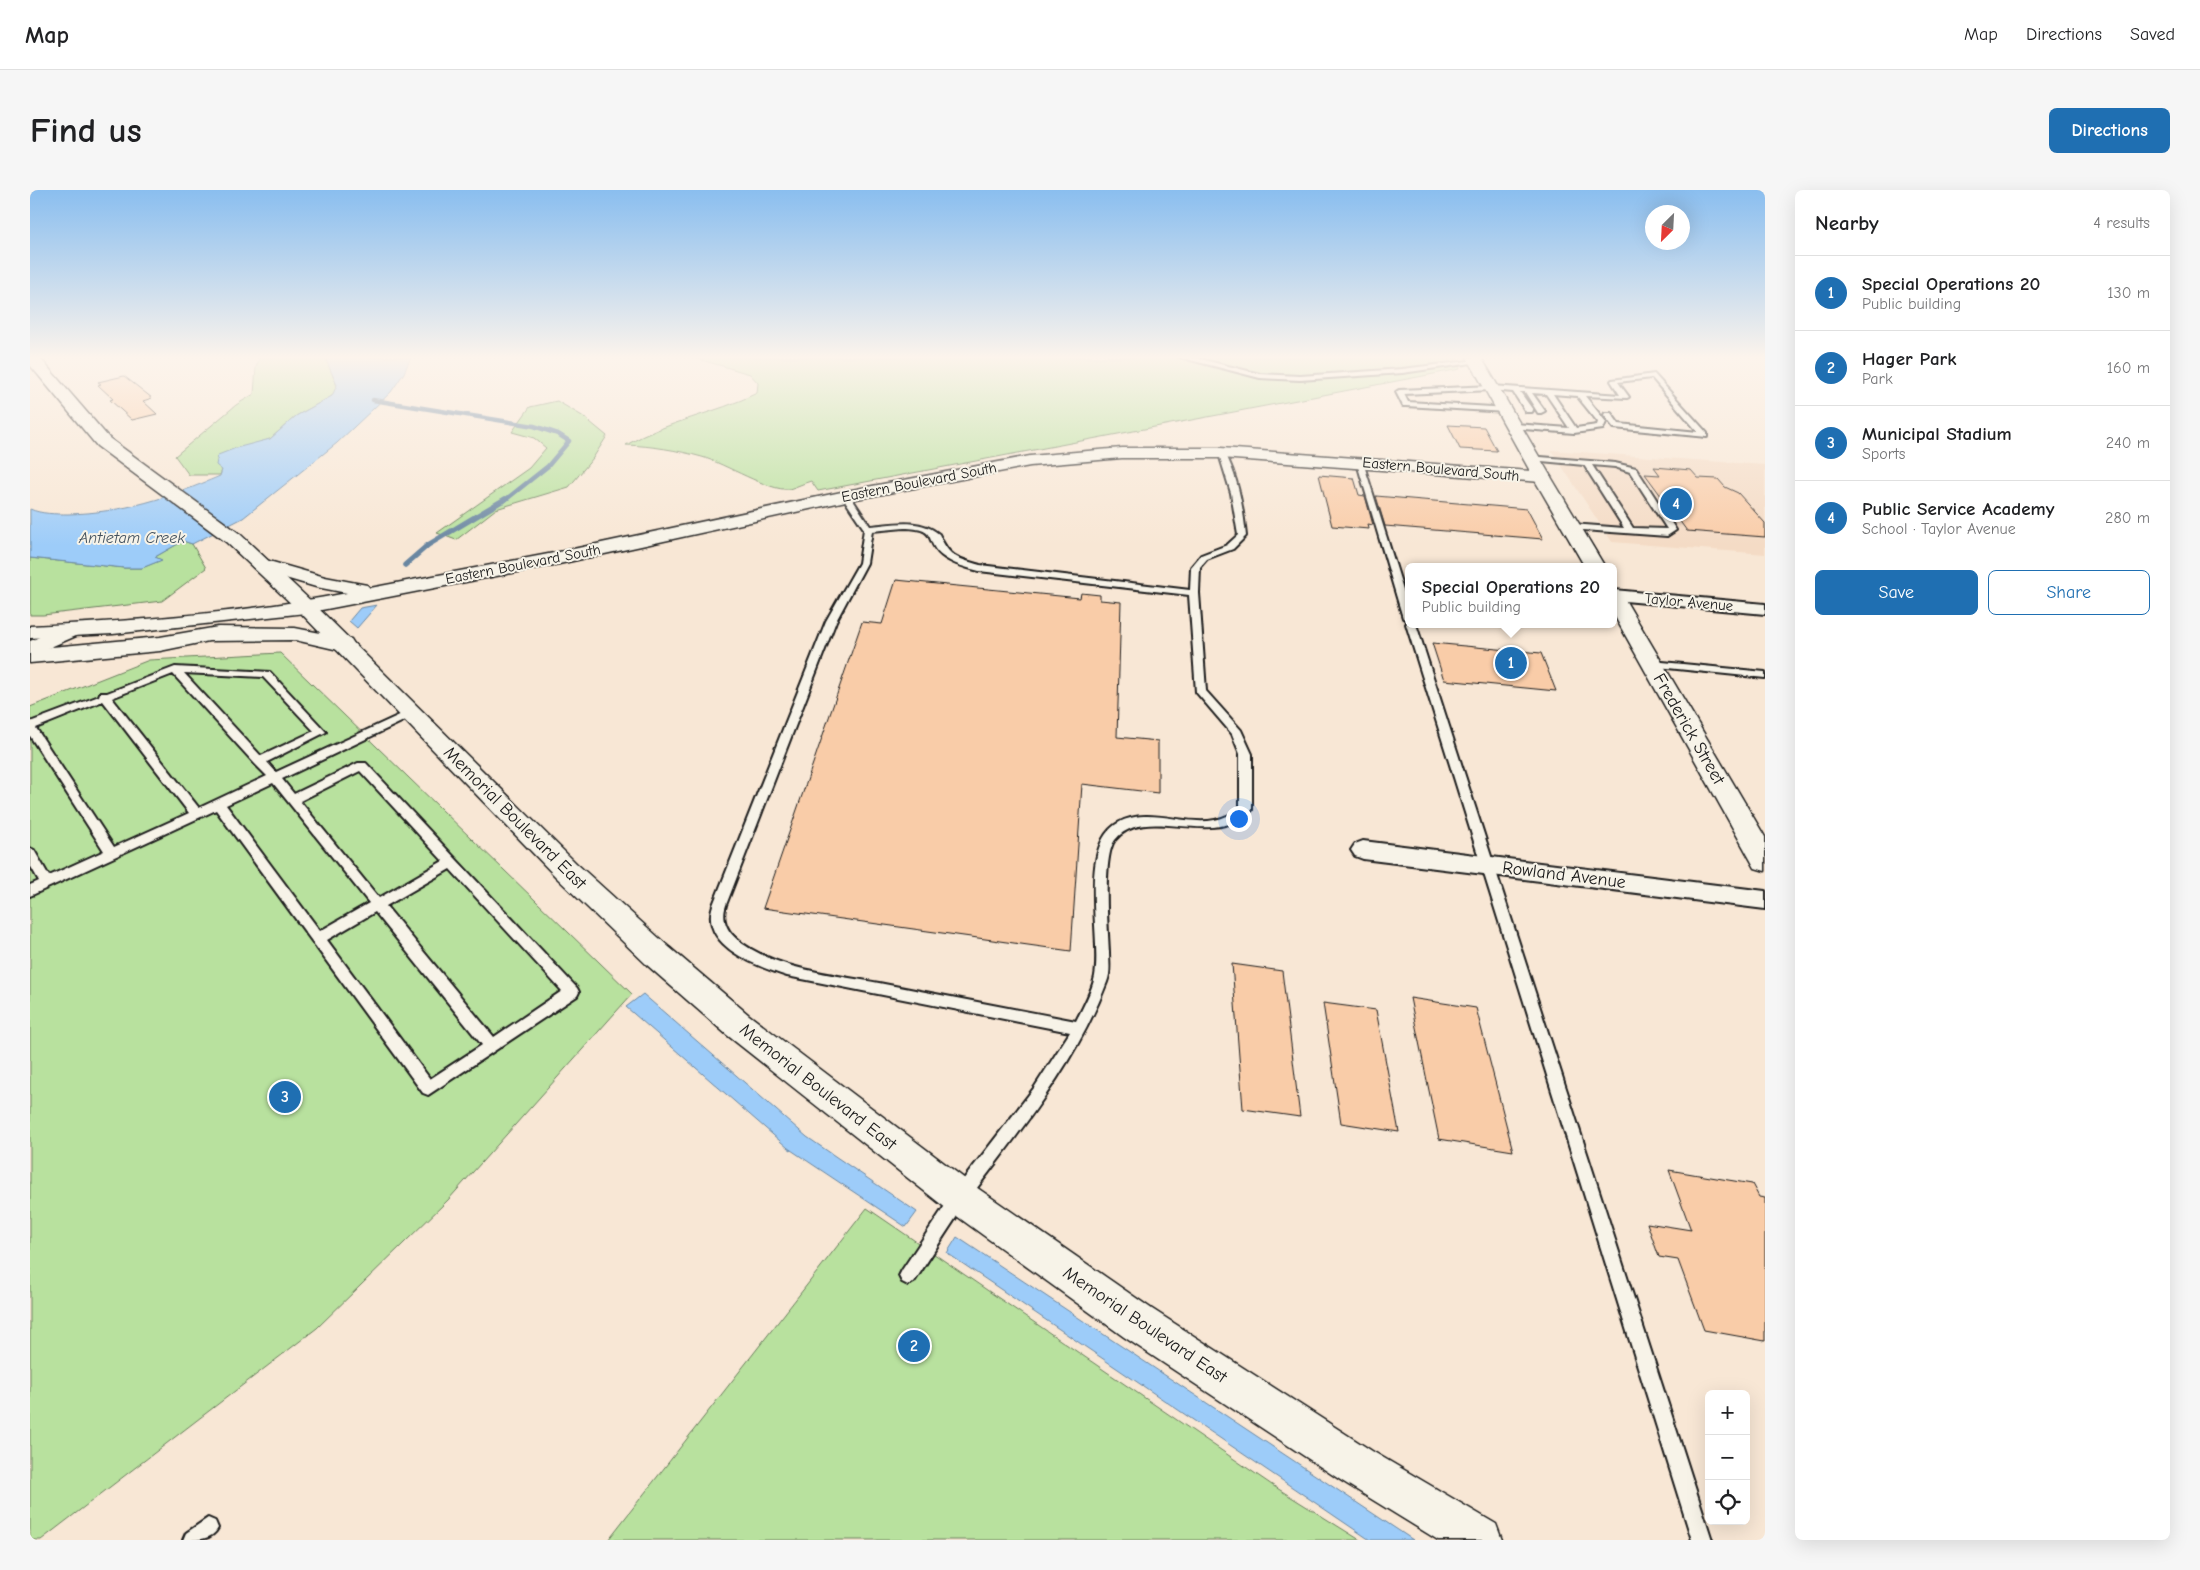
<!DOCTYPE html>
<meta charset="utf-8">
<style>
:root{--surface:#fff;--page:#f6f6f6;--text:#202124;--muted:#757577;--line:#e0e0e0;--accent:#1f6fb2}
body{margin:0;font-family:"Comic Neue",sans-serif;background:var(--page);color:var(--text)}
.controls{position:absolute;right:15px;bottom:15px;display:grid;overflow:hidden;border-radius:8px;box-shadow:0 5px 20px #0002}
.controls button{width:45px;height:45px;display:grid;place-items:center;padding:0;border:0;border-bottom:1px solid var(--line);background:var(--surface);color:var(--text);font:25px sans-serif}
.compass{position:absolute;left:1615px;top:15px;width:45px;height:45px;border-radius:50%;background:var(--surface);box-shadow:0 5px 20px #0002;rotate:204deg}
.you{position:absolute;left:1208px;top:628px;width:18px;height:18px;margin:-12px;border:4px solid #fff;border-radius:50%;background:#1a73e8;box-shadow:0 0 0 8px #1a73e833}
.badge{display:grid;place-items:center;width:32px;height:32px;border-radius:50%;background:var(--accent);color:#fff;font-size:16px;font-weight:700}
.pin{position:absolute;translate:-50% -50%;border:2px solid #fff;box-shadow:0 1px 5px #0006}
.popup{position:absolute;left:1375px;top:373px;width:212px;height:65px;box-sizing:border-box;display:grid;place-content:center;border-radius:8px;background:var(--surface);filter:drop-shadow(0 1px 4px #0005);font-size:16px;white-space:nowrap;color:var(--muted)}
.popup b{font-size:19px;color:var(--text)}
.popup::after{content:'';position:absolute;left:50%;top:100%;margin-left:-10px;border:10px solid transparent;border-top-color:var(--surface)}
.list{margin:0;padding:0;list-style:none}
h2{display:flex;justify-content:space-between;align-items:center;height:65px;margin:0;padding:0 20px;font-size:21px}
h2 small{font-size:16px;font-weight:400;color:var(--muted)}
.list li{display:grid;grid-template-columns:32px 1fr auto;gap:15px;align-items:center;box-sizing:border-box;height:75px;padding:0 20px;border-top:1px solid var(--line)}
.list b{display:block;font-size:19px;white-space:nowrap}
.list p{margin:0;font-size:16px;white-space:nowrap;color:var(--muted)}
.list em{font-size:16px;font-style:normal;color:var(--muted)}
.actions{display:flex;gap:10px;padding:15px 20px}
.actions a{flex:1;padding:11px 0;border:1px solid var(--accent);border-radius:8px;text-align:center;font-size:18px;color:var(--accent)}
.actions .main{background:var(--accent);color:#fff}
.icon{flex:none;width:28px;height:28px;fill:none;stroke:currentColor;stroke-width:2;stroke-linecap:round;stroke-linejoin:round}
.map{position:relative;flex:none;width:1735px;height:1350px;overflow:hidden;border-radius:8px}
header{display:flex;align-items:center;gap:30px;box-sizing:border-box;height:70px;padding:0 25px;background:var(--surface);border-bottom:1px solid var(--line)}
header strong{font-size:24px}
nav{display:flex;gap:28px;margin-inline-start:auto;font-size:18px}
.intro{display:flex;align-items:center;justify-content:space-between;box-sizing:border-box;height:120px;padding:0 30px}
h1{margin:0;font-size:35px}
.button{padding:12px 22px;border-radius:8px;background:var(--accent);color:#fff;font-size:18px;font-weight:700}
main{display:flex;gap:30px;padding:0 30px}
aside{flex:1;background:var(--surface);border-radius:8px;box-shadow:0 5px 20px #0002}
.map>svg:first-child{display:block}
.built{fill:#f4dbc5}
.green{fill:#b8e19e;stroke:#6a7e5d}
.water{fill:#9dccf9;stroke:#6986a1}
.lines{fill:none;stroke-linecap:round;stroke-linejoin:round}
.stream-far1{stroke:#6986a1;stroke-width:4.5}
.stream{stroke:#6986a1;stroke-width:5.5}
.building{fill:#f9cca8;stroke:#1c1c1c}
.lane-casing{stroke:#1c1c1c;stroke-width:4}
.street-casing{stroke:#1c1c1c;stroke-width:4}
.secondary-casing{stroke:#1c1c1c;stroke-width:3}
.primary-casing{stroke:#1c1c1c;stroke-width:3}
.lane{fill:#f7f3e8;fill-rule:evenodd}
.street{fill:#f7f3e8;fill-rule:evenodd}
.secondary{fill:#f7f3e8;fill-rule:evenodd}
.primary{fill:#f7f3e8;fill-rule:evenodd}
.labels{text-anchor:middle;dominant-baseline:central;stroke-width:4;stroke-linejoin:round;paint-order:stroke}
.far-street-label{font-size:15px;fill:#1c1c1c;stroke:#f7f3e8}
.far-water-label{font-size:16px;font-style:italic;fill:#43515e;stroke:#f7f3e8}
.street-label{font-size:18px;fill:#1c1c1c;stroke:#f7f3e8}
</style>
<header>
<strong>Map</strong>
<nav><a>Map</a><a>Directions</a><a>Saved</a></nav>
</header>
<div class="intro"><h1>Find us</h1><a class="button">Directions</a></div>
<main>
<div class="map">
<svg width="1735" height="1350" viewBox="0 0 1735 1350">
<rect width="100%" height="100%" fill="#f8e7d5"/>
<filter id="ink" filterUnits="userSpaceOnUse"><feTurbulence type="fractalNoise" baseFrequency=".02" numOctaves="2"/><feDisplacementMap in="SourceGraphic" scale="10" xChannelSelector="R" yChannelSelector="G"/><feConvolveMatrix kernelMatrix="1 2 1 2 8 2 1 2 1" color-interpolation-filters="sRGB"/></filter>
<g filter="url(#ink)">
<polygon class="built" points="1521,260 1735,275 1735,364 1582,352"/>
<g class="green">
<polygon points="230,167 295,167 307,196 302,206 266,226 240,249 226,254 192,280 190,285 159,285 145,266 206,215 224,204 226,177"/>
<path d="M661,167H1424L1430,179L788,301L781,291C774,293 766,297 759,299C740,302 694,273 672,267C647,260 622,256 596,255C637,231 685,224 727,203L728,193L720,184Z"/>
<polygon points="527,211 554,227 577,246 563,268 539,297 466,319 426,350 407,343 499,278 516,258 504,248 482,242 500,217"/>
<polygon points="153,351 162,354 176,378 132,411 13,425 0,425 0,368 94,378 112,378 131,370 125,367"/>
<polygon points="250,463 602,804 418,1010 287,1138 11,1350 0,1350 0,517 119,470"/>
<polygon points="837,1018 1242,1295 1330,1350 578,1350"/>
</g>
<g class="water">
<path d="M295,167H381L374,183L361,202L307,253L213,328L162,354L153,351L125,367L132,370L112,378H94L0,368V319C11,324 26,324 38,324C92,323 141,307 190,286L192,280L186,275L188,265L206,258L240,249L266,226L302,206L307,195Z"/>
<polygon points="347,415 327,438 319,431 330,418"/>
<polygon points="613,804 777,947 887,1022 876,1037 758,958 596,817"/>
<polygon points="927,1047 1383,1350 1340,1350 917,1063"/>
</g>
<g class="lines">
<polyline class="stream-far1" points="343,210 504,236 528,244 539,251 518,276 474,311"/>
<polyline class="stream" points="375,375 398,355 475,309"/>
</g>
<g class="building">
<polygon points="94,186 122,208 113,211 127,224 102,230 80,210 83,209 68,195 71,194 68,192"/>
<polygon points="1418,235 1454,237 1467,261 1430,259"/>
<polygon points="1624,277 1661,280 1668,288 1688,289 1695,297 1708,303 1735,333 1735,347 1657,341 1615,284 1630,285"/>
<polygon points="1289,285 1324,288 1329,305 1335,306 1343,335 1338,334 1339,339 1302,336"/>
<polygon points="1346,306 1497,319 1513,349 1355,336"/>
<polygon points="866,390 1050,408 1051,403 1070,405 1070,410 1091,412 1087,547 1128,551 1128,603 1052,594 1041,761 733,718 832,432 852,434"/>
<polygon points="1402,453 1511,463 1526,501 1414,490"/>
<polygon points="1202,774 1252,781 1270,927 1213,919"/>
<polygon points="1380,808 1446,818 1483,961 1409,949"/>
<polygon points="1293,813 1346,820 1369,942 1311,933"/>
<polygon points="1639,980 1722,994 1729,1007 1735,1008 1735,1151 1674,1140 1648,1070 1629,1067 1617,1033 1661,1040"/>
</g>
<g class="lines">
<defs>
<g id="lane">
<polygon points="1149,167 1162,167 1230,184 1270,186 1372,179 1446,170 1449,172 1372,183 1270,190 1230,188"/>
<path d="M1624,184L1677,243V247L1584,238L1574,225L1575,223H1581L1589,234L1668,242L1622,188L1588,192L1599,207L1597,208L1555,206L1576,232L1573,239L1544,243L1482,238L1481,236L1485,234L1539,238L1516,204L1502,203L1515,221L1511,223H1508L1495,202H1490L1503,220L1502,222H1496L1483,202L1462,200L1374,204L1378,212L1479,218V222H1476L1376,216H1373L1366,202L1369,200L1462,196L1590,205L1581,191L1582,190ZM1523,204L1547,206L1568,232L1567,235L1546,238Z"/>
<path d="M1188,261H1194C1208,287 1213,317 1216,346L1203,359L1177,369L1170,377L1169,403L1176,501L1211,540L1222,564V620C1219,624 1215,626 1210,629C1173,652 1112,616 1085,650C1072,666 1078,740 1079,762C1079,772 1081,782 1077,792C1046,874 990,940 938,1010C919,1037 902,1065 884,1092L878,1095L872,1092L869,1086L872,1080L926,999L1004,898L1040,842L757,786C727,776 669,756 683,715L796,431L829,373L834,339L812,306L819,304L840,336C864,334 890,328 909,344C919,367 926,368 950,375L1160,400L1161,377L1171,365L1197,355L1208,345L1201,303ZM874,338C910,339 893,350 912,366C922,374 937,378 949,381L1159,405L1166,502L1202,544L1210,564V618C1206,621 1202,624 1197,626C1163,642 1122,614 1088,633C1047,656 1072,747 1065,786C1062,801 1053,817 1046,831C980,818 914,806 849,793C806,785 759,781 721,759C704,749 689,736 696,715L806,431L837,373L842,341Z"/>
<path d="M1498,266L1585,273L1606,278L1646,340L1637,346L1539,339L1538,337L1542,334L1594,338L1554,275L1501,270L1497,268ZM1562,275L1585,277L1600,282L1637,339L1603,338Z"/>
<polygon points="1326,270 1333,272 1378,415 1378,431 1373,428"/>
<polygon points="1378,432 1378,434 1386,434 1682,1350 1662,1350 1376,434"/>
<polygon points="1622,471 1735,482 1735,488 1618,476 1618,472"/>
<path d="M145,477L240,482L296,542L237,572L246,582L376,522H384L385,524L384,526L252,589L264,604L328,573H336L547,798L549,802L547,806L398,905L393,903L186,620L0,706V695L9,691L0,675V658L4,660L19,686L74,661L0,546V532L69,506L70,503H77ZM154,483L233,487L284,541L231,566ZM143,484L225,574L237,586L169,618L82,508ZM73,511L159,623L84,657L6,538ZM330,581L413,671L349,708L270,611ZM243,593L339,713L290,741L196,615ZM420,679L532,801L464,847L356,716ZM345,722L452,855L400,889L297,750Z"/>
<path d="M178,1328L185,1331L188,1338C182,1350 168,1350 153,1350L156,1343Z"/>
</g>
<g id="street">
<polygon points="1584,400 1735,414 1735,424 1584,410"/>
<polygon points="1333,651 1735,701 1735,719 1333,669 1325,666 1321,660 1325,654"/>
</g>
<g id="secondary">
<polygon points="0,167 9,167 79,248 210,344 283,413 546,673 639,757 719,825 943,995 1122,1119 1342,1261 1466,1334 1472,1350 1408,1350 1312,1291 1094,1147 917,1019 697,845 617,775 526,687 269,421 196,352 67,256 0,175"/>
<polygon points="1512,282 1518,283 1521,287 1575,377 1555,377 1503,287 1506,283"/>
<polygon points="1584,402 1591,404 1594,408 1735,647 1735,681 1725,678 1584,425"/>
<polygon points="38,435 46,436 49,441 46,446 0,466 0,451"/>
</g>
<g id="primary">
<path d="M1437,167H1451L1521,287L1518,291L1512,292L1191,268H1092L1000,276L816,311L529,374L276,423L83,444L0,448V436C105,431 213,423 317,403L286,397L225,379L222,375L225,371L232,369L295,387L337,395L340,398L529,362L816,301L1000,266L1092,258H1191L1500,281Z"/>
<polygon points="188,437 265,438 321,449 324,454 321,459 313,461 265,450 179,451 130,461 0,473 0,459 130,447"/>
</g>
</defs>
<use href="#lane" class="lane-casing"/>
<use href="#street" class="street-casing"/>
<use href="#secondary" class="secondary-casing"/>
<use href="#primary" class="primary-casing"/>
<use href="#lane" class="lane"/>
<use href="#street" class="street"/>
<use href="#secondary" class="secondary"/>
<use href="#primary" class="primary"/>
</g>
</g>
<linearGradient id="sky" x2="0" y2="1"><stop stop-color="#8abeef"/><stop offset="0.47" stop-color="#fcf4ec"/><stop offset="1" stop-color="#fcf4ec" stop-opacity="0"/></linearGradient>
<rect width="1735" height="356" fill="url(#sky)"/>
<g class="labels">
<g class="far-street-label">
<text transform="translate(1411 279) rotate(5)">Eastern Boulevard South</text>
<text transform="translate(889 292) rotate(-11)">Eastern Boulevard South</text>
<text transform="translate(493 374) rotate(-11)">Eastern Boulevard South</text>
<text transform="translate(1659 412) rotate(5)">Taylor Avenue</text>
</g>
<g class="far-water-label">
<text x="102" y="348">Antietam Creek</text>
</g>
<g class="street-label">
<text transform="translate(1659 539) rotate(60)">Frederick Street</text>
<text transform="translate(485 628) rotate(45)">Memorial Boulevard East</text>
<text transform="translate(1534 685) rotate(7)">Rowland Avenue</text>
<text transform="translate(788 897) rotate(38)">Memorial Boulevard East</text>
<text transform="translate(1115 1135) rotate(34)">Memorial Boulevard East</text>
</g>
</g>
</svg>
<div class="controls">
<button>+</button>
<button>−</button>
<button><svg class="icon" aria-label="locate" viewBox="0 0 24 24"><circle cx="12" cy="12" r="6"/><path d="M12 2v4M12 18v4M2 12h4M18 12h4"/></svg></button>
</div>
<svg class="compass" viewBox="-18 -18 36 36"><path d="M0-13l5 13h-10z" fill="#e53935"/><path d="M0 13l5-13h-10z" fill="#757577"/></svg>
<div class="you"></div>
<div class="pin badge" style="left:1481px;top:473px">1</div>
<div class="popup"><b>Special Operations 20</b>Public building</div>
<div class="pin badge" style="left:884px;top:1156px">2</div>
<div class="pin badge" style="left:255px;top:907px">3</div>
<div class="pin badge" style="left:1646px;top:314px">4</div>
</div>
<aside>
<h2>Nearby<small>4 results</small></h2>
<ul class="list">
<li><span class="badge">1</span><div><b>Special Operations 20</b><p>Public building</p></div><em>130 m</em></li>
<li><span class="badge">2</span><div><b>Hager Park</b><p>Park</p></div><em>160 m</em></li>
<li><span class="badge">3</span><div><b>Municipal Stadium</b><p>Sports</p></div><em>240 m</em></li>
<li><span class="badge">4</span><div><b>Public Service Academy</b><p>School · Taylor Avenue</p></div><em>280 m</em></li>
</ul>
<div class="actions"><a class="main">Save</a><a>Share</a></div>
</aside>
</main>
